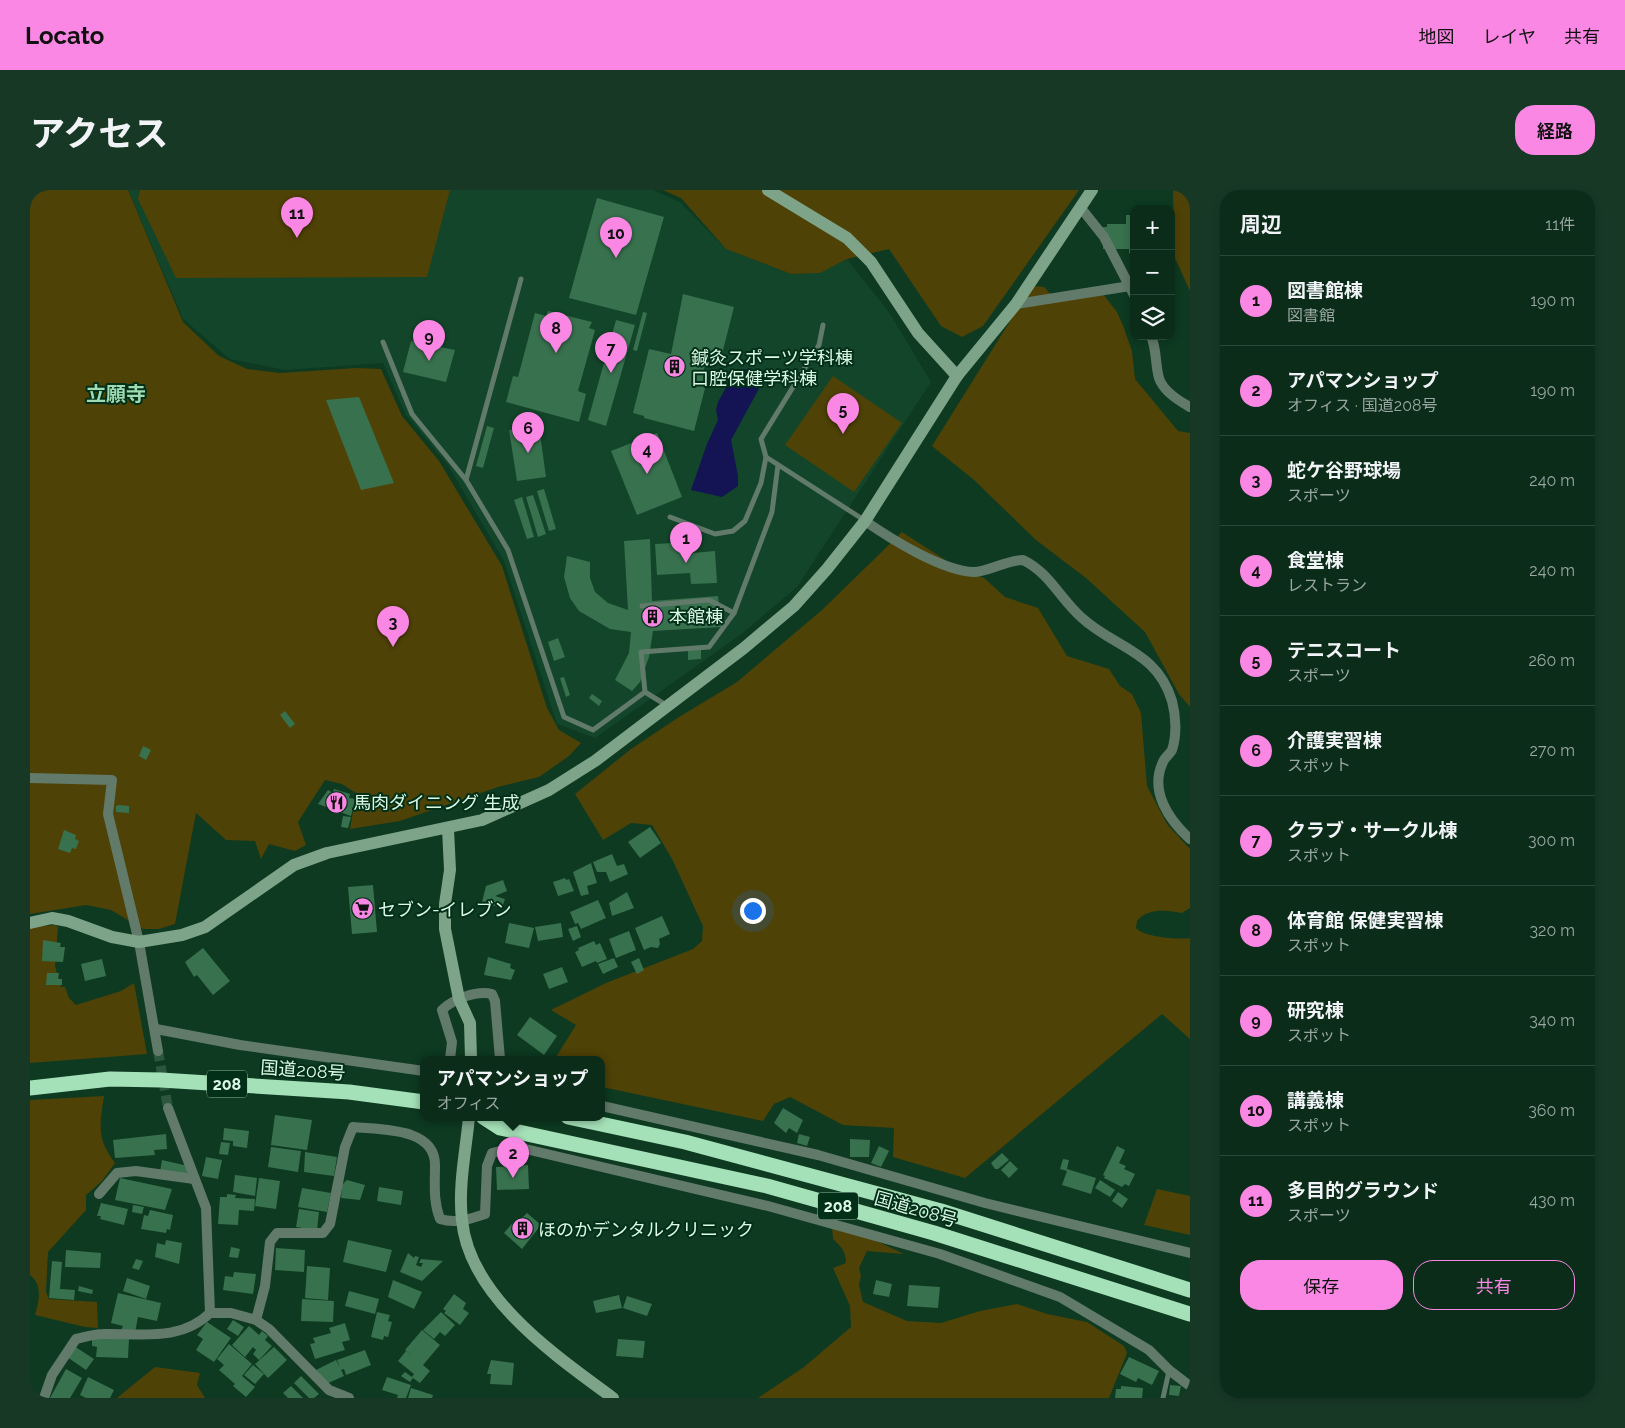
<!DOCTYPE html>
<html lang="ja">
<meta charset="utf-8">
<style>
:root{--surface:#0a2c19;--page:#183826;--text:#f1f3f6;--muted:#99a7a2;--line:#2a4838;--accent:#fb87e5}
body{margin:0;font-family:Raleway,"Noto Sans JP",sans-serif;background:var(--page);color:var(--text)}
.controls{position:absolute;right:15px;top:15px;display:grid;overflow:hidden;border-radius:10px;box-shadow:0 2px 8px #0003}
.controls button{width:45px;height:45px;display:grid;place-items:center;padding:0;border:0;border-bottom:1px solid var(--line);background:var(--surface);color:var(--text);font:25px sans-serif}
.you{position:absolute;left:722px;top:720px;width:18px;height:18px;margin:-12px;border:4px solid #fff;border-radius:50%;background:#1a73e8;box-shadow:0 0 0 8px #1a73e833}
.badge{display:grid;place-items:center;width:32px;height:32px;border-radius:50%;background:var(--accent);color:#111;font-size:16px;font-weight:700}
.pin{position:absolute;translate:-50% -41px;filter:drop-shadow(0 1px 2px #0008)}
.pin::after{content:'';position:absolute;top:26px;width:18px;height:15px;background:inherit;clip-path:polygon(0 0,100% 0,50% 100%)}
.popup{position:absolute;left:390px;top:866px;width:185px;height:65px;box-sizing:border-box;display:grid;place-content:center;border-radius:10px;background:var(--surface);filter:drop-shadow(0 1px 4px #0005);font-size:16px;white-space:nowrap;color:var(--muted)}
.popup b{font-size:19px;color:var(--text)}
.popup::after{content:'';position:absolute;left:50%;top:100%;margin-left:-10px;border:10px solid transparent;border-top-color:var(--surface)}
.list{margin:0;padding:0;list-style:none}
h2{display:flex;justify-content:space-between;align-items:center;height:65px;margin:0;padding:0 20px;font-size:21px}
h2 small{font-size:16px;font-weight:400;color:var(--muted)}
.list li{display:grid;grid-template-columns:32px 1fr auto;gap:15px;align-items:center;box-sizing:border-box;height:90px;padding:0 20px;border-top:1px solid var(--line)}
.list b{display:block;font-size:19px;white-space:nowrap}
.list p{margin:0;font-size:16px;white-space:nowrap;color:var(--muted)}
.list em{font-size:16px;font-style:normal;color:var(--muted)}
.actions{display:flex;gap:10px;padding:15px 20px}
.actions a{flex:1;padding:11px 0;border:1px solid var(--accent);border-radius:20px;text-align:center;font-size:18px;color:var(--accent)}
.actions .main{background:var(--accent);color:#111}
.icon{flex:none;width:28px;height:28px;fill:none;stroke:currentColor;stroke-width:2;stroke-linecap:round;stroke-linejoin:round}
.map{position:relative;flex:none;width:1160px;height:1208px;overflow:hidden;border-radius:20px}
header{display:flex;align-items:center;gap:30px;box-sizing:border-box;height:70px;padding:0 25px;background:var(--accent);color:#111}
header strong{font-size:24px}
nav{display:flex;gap:28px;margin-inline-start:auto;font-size:18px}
.intro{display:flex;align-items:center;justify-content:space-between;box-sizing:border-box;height:120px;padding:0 30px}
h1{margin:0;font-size:35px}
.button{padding:12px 22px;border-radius:20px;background:var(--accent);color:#111;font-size:18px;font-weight:700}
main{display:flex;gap:30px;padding:0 30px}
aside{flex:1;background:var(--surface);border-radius:20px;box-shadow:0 2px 8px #0003}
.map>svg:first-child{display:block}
.built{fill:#124529}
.green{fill:#4f4206}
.water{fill:#141354}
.building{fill:#38714e}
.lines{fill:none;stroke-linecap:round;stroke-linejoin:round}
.street-tunnel{stroke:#2c573e;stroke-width:10;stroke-dasharray:10 5;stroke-linecap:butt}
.lane{stroke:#627a6a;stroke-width:5}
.street{stroke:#627a6a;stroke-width:10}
.secondary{stroke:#7da389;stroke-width:12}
.highway{stroke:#a4e0b8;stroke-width:15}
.labels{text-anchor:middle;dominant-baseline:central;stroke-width:4;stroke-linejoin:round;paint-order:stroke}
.shield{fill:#012f17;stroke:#9abca7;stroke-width:1}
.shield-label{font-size:16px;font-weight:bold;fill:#dcf9e5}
.poi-label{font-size:18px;fill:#dcf9e5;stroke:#012f17;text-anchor:start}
.street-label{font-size:18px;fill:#dcf9e5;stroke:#012f17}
.quarter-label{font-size:20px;font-weight:bold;fill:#9edab2;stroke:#012f17}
</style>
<header>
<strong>Locato</strong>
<nav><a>地図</a><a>レイヤ</a><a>共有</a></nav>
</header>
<div class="intro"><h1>アクセス</h1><a class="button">経路</a></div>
<main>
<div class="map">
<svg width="1160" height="1208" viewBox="0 0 1160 1208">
<rect width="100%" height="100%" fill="#0d3a21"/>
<polygon class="built" points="98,0 623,0 650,12 696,59 761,84 790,82 817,69 859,122 901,192 767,397 713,443 565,548 527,534 474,371 418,275 376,225 353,173 255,180 200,169 153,129"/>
<g class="green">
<polygon points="0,0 98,0 153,132 189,166 217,179 250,183 326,178 351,179 372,226 409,271 472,376 517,518 529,540 551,553 539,566 509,587 468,597 370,631 320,639 326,603 312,594 295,590 268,632 276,655 265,661 239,654 231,669 225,651 196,650 166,623 145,734 129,739 113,739 81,720 56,715 0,724"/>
<polygon points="110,0 420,0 397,87 146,88 108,9"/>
<polygon points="633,0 1049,0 953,136 932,147 911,136 859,59 817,69 790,83 761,84 696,59 651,8"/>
<polygon points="1143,0 1160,0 1160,101 1144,66"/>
<polygon points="1002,96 1014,97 1024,108 1073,104 1087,122 1094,138 1102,161 1105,189 1148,241 1160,243 1160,517 1149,504 1115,442 1056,388 1006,350 944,290 902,256"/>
<polygon points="803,186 872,233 824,302 755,255"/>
<path d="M872,342L934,382L954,388L975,407L1008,418L1037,466L1079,479L1090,496L1102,504L1111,523L1117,596L1137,634L1160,659V718L1152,723C1137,720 1117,718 1107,731L1106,738C1113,747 1149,750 1160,748V849L1132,824L935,988L863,967L864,938L813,935L760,907L744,914L733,931L572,897V869H528L526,867L546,835L521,820L576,793L663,759L672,751L673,736L642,669L622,635L601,633L573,650L545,604L601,559L649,527L707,492L792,420Z"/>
<polygon points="25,735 28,737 25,776 31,797 35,797 39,808 46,815 91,801 104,793 117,864 0,873 0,737"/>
<path d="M74,906C70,935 66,948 85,973L72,991L56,1005V1020L18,1062L16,1102L19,1109L67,1112L68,1138L55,1137L5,1125C9,1111 13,1095 0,1085V910Z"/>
<polygon points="1127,999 1160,1006 1160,1045 1114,1035"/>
<path d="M802,1037L838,1047L874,1064L837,1061L829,1078L831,1086L829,1095L833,1112L877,1131L911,1133L950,1121L987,1114L1017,1124L1057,1132L1094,1156L1097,1163L1079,1208H728L774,1177L821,1137L820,1116L803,1078L816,1073C816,1061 811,1057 803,1049Z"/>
<polygon points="125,1177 170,1183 167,1195 175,1208 87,1208"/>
</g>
<polygon class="water" points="715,179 724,183 732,193 701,250 708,286 708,296 692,307 661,300 677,254 688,230 686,220 688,212 702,187"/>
<g class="building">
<polygon points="567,8 634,27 606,125 539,108"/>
<polygon points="1096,25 1104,25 1104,66 1099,63 1099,59 1073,59 1073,37 1077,37 1077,34 1096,34"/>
<polygon points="653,104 704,117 690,172 677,169 673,182 679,183 664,241 614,228 614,226 603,223 619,159 641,164"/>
<polygon points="518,121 562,132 559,138 565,140 548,201 556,204 549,232 476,212 483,186 488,187 505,123 516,126"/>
<polygon points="613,122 617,123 607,161 603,160"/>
<polygon points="586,130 605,135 576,236 558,230"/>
<polygon points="381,151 425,160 416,192 373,182"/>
<polygon points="329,207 364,293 331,300 296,210"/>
<polygon points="457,236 464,238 453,278 446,276"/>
<polygon points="509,236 516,287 487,291 479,240"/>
<polygon points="627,243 652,307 607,325 581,261"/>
<polygon points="514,299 526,339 519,341 507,301"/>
<polygon points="503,305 516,344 508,347 496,307"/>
<polygon points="492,307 504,347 497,349 484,310"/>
<polygon points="620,349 622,411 688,406 691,437 623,441 619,467 610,492 602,501 585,490 599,463 601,442 580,439 549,421 540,408 534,387 537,366 560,372 560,388 565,402 578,413 598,420 594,351"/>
<polygon points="662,352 663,363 685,361 687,393 661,394 660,383 627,385 625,354"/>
<polygon points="528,448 535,467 524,471 518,452"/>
<polygon points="658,460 671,460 671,469 658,470"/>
<polygon points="534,487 540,505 536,507 530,488"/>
<polygon points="562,504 572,511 569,516 559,508"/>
<polygon points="255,521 265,534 260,538 250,525"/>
<polygon points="113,556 121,560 116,570 109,566"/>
<polygon points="304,599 320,604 319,608 325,609 321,626 288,614 298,600 303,603"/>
<polygon points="89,615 99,616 99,623 86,622 86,616"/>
<polygon points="313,626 321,627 318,638 311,637"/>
<polygon points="620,637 631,653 610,668 598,652"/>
<polygon points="34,640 46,645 45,649 49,651 46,659 42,658 40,663 28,659"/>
<polygon points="582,664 587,676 594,674 598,684 580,692 576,682 567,682 563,672"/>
<polygon points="561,673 567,693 557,696 559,704 551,706 543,682"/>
<polygon points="535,688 536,690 539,689 544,701 528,706 523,692"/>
<polygon points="473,690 477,701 465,706 475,709 472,718 452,712 456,696"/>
<polygon points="343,695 347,742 322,744 318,697"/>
<polygon points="597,702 604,718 582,726 579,713"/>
<polygon points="568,710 576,728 551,739 548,733 545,734 540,722"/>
<polygon points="632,726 640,744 629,749 630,754 628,758 621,757 614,760 605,738"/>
<polygon points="479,733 504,738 499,758 475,753"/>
<polygon points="531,733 533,747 508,751 505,737"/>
<polygon points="547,736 551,747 543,751 538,739"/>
<polygon points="599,741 606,760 586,768 579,749"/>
<polygon points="13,750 31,753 30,757 35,757 33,772 12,771"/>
<polygon points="564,751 566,755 570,753 577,769 567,773 566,771 552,777 545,762 549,760 548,758"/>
<polygon points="173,758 200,791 183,805 167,785 164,787 155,772"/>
<polygon points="458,767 481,774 480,778 485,780 481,790 454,785"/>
<polygon points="584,768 588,777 573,784 568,774"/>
<polygon points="609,768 614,780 607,784 601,772"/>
<polygon points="72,769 76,786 55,791 51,774"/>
<polygon points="532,777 538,792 519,799 513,784"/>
<polygon points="17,783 29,783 28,789 32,789 32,795 16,795"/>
<polygon points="500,827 527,846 514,865 487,845"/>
<polygon points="753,918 773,930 767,943 759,938 756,943 744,933"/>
<polygon points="245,925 282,930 277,960 241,955"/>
<polygon points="194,938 219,941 217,958 203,956 203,951 193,950"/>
<polygon points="136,944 137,959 124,960 125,965 85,968 83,950"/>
<polygon points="769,944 780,947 777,956 767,953"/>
<polygon points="820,949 840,950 839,967 820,967"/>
<polygon points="191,952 200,953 198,965 189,964"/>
<polygon points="849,956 859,961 851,977 841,973"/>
<polygon points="1087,956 1095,960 1089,973 1096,976 1094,979 1105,984 1099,996 1095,994 1092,997 1074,988 1075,986 1073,985"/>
<polygon points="241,957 271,961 268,982 238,977"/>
<polygon points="275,962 307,967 304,986 274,982"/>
<polygon points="972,963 979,970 968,979 965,979 961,973"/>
<polygon points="176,967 192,970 188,989 172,986"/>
<polygon points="1033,969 1039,970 1037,979 1066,988 1061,1004 1032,995 1037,981 1030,979"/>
<polygon points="132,970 158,976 156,987 130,982"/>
<polygon points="980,971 988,979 979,988 971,980"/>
<polygon points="498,975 499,999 467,1000 466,977"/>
<polygon points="205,985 227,988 225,1006 203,1002"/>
<polygon points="90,988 142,999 135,1020 85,1010"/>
<polygon points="229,988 250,991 246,1019 225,1016"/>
<polygon points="317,990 335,995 330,1010 311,1008 312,995"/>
<polygon points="1070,990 1085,1000 1080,1007 1065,998"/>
<polygon points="349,997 373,1001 371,1015 347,1011"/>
<polygon points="272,998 301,1003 297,1022 268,1017"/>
<polygon points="1088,1002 1098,1009 1092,1018 1082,1011"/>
<polygon points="197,1004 206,1005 205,1008 225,1009 224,1021 209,1020 208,1035 188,1034 190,1007 197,1007"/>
<polygon points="71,1013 98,1019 94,1035 70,1029 71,1026 67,1026"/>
<polygon points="103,1015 114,1017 112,1024 102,1022"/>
<polygon points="269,1019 289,1022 287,1040 266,1037"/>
<polygon points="120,1020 143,1025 140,1040 137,1039 136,1043 111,1039 114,1025 118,1026"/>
<polygon points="497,1023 511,1035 492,1059 474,1043 485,1030 488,1032"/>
<polygon points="136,1050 152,1053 149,1074 125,1067 127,1053 135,1055"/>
<polygon points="318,1050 362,1060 356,1082 313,1072"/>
<polygon points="201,1057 210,1059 208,1068 199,1067"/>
<polygon points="246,1058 275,1060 274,1082 245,1080"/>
<polygon points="36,1060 71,1063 70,1078 35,1077"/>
<polygon points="378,1063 384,1068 385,1066 389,1067 386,1075 391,1077 393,1073 389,1073 391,1069 413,1071 392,1091 370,1082"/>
<polygon points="106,1069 113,1071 109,1080 102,1078"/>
<polygon points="22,1071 32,1072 30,1099 45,1100 44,1110 19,1108"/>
<polygon points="277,1076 300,1078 298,1110 275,1108"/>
<polygon points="204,1082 226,1084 223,1104 193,1100 195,1086 203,1087"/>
<polygon points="97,1088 120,1096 116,1109 93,1101"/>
<polygon points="363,1090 392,1102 384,1119 358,1107"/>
<polygon points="846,1090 862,1094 859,1107 843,1104"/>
<polygon points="879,1095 910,1097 908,1118 877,1116"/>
<polygon points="49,1096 63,1100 62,1104 48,1101"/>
<polygon points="319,1101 349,1109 345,1124 315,1116"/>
<polygon points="88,1103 131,1113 127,1131 108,1127 105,1143 91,1140 93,1136 81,1133"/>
<polygon points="424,1104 436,1113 433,1119 439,1123 430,1135 414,1123 416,1121 413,1119"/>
<polygon points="589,1105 592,1118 566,1123 563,1111"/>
<polygon points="597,1106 622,1114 617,1126 593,1118"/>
<polygon points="272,1109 304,1111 303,1132 271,1131"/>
<polygon points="347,1122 360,1125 358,1131 362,1132 358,1147 354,1146 353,1150 341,1147"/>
<polygon points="411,1122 425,1135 415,1146 410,1142 404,1149 393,1140"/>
<polygon points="203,1130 214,1137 208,1146 197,1139"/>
<polygon points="177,1132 201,1148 184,1172 166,1160 173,1149 167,1145"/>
<polygon points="315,1133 320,1150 312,1152 315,1160 285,1169 280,1154 285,1153 283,1148 301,1143 299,1138"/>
<polygon points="219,1136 229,1145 232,1141 238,1146 235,1150 242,1156 229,1170 223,1164 226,1160 223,1157 215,1167 202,1155"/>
<polygon points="392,1140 410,1155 393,1175 400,1181 390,1193 383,1188 380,1192 371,1186 375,1182 382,1187 384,1184 368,1171 376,1161 383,1166 375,1160"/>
<polygon points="62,1148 99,1149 98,1168 66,1167 67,1157 62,1156"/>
<polygon points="588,1149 615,1151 613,1168 586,1166"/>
<polygon points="199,1154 222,1174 212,1186 225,1197 216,1207 203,1196 205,1194 189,1180 194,1175 187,1169"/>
<polygon points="44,1156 64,1169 56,1180 37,1167"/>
<polygon points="244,1157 257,1170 238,1188 225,1174"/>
<polygon points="335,1160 341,1175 316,1185 314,1179 311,1180 314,1186 296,1194 290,1188 286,1180 306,1170 310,1178 307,1170"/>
<polygon points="1099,1167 1129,1181 1122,1195 1108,1188 1106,1192 1090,1184"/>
<polygon points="461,1170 484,1173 482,1195 460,1194 461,1184 457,1184"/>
<polygon points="223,1175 234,1184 225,1194 214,1185"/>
<polygon points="36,1179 52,1188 40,1208 20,1208"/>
<polygon points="271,1186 289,1204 284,1208 279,1208 264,1193"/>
<polygon points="58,1187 84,1200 80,1208 56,1208 50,1205"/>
<polygon points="357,1187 381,1195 376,1208 367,1208 368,1205 352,1200"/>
<polygon points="1140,1195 1151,1196 1149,1206 1139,1205"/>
<polygon points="261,1196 273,1208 258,1208 253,1203"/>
<polygon points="1091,1196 1113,1198 1112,1208 1085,1208 1086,1199 1091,1199"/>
<polygon points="381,1198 403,1205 402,1208 378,1208"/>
</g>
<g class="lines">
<polyline class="street-tunnel" points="128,861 138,918"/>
<g class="lane">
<polyline points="353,152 382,224 436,290 478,360 534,527 563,540 615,502"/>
<polyline points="736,267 834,330"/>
<polyline points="436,290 491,89"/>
<polyline points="640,327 685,344 703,341 715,331 731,293 736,267 731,249 789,155 793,135"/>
<polyline points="612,416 679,410 704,423"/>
<polyline points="636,515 615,502 611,462 679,457 704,423 742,322 748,275"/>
<polyline points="1133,1208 1139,1181"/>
</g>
<g class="street">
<polyline points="1051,18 1074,47 1104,105"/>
<polyline points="986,114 1100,96"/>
<path d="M1121,146C1127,160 1125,174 1129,188C1133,201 1149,211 1160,217"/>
<path d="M835,331C861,349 912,381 944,382C957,382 977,370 993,370C1020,383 1030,409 1052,428C1085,458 1127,461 1142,511C1146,526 1147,545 1142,560C1140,564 1135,567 1133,572C1119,601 1139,630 1160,649"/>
<polyline points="0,588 82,590 78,624 109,752 128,861"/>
<polyline points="126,839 210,855 394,881"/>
<path d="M420,869L422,852L412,820C423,809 447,800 462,804L465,811L470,869"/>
<polyline points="572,916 788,965 955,1013 1160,1063"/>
<polyline points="138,918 176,1018 180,1123"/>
<polyline points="69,1004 87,983 106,981 164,989"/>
<path d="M226,1130L235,1096L240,1052L247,1043H293L300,1034L315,957L323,937C350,940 405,937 405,975C405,994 403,1011 410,1029C426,1034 439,1029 455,1024L457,976L462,963L487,957L738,1016L910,1064L1030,1107L1119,1160L1139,1180L1160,1196"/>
<path d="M14,1208L22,1185L46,1149C55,1147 64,1144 73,1144C110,1143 150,1152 180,1123H201L226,1130L239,1139L299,1200L319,1208"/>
</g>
<g class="secondary">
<polyline points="738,0 817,48 841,72 888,143 927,186"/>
<polyline points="418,639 420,680 415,714 415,739 429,809 440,833 441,869"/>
<polyline points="0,733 22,728 38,731 82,747 109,752 152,745 175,737 264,675 297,663 452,630 519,600 565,571 714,458 764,416 797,379 835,331 927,186 986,114 1062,0"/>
<path d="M439,927C436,960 428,996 432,1030C439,1107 526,1166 583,1208"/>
</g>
<g class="highway">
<polyline points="0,898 80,889 131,890 319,902 394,912"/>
<polyline points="453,927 470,938 737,996 904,1043 1160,1124"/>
<polyline points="538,927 655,952 911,1021 1160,1100"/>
</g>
</g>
<defs>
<symbol id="building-disc" viewBox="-11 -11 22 22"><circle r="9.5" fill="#fb87e5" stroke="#012f17"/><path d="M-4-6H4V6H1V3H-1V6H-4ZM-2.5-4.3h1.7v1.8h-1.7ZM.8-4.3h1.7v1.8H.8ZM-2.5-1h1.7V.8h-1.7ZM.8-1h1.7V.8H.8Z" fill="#111"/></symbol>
<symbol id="restaurant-disc" viewBox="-11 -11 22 22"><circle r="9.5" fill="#fb87e5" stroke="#012f17"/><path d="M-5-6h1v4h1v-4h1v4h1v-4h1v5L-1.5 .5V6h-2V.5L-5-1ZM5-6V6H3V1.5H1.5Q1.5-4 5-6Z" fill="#111"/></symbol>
<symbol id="supermarket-disc" viewBox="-11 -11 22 22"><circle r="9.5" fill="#fb87e5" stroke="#012f17"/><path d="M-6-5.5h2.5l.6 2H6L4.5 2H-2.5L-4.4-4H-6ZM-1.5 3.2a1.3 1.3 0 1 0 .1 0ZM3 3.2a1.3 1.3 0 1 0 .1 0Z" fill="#111"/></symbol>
</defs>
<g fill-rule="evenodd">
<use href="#building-disc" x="632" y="164" width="25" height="25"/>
<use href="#building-disc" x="610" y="414" width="25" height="25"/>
<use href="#restaurant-disc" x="294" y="600" width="25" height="25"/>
<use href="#supermarket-disc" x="320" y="706" width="25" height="25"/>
<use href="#building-disc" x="480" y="1026" width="25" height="25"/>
</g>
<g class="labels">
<g class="shield">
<rect x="177" y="880.5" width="40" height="27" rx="4"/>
<rect x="788" y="1002.5" width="40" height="27" rx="4"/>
</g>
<g class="shield-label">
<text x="197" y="894">208</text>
<text x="808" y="1016">208</text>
</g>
<g class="poi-label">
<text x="661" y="167">鍼灸スポーツ学科棟<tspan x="661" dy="21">口腔保健学科棟</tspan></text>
<text x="639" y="426">本館棟</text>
<text x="323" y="612">馬肉ダイニング 生成</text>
<text x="348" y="719">セブン-イレブン</text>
<text x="508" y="1039">ほのかデンタルクリニック</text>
</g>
<g class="street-label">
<text transform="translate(273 880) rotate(4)">国道208号</text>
<text transform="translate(886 1019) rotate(16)">国道208号</text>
</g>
<g class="quarter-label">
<text x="86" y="204">立願寺</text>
</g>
</g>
</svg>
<div class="controls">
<button>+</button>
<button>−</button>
<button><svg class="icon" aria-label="layers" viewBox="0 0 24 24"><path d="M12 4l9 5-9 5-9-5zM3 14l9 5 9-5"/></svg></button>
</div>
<div class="you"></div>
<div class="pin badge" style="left:656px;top:373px">1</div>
<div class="pin badge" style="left:483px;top:988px">2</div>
<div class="popup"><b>アパマンショップ</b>オフィス</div>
<div class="pin badge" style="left:363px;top:457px">3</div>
<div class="pin badge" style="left:617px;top:284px">4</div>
<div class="pin badge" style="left:813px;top:244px">5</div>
<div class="pin badge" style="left:498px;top:263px">6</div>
<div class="pin badge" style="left:581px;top:183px">7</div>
<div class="pin badge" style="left:526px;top:163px">8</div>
<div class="pin badge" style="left:399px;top:171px">9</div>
<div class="pin badge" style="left:586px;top:68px">10</div>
<div class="pin badge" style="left:267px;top:48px">11</div>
</div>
<aside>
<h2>周辺<small>11件</small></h2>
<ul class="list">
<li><span class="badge">1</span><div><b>図書館棟</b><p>図書館</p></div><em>190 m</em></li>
<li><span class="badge">2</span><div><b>アパマンショップ</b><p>オフィス · 国道208号</p></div><em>190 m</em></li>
<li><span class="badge">3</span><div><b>蛇ケ谷野球場</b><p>スポーツ</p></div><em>240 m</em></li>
<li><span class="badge">4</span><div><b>食堂棟</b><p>レストラン</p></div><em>240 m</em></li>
<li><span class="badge">5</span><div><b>テニスコート</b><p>スポーツ</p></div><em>260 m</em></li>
<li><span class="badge">6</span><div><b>介護実習棟</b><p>スポット</p></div><em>270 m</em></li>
<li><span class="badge">7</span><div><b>クラブ・サークル棟</b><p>スポット</p></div><em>300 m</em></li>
<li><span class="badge">8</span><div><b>体育館 保健実習棟</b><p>スポット</p></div><em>320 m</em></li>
<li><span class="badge">9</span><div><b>研究棟</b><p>スポット</p></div><em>340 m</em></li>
<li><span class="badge">10</span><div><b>講義棟</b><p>スポット</p></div><em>360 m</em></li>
<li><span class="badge">11</span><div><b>多目的グラウンド</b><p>スポーツ</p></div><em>430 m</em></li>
</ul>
<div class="actions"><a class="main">保存</a><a>共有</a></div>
</aside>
</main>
